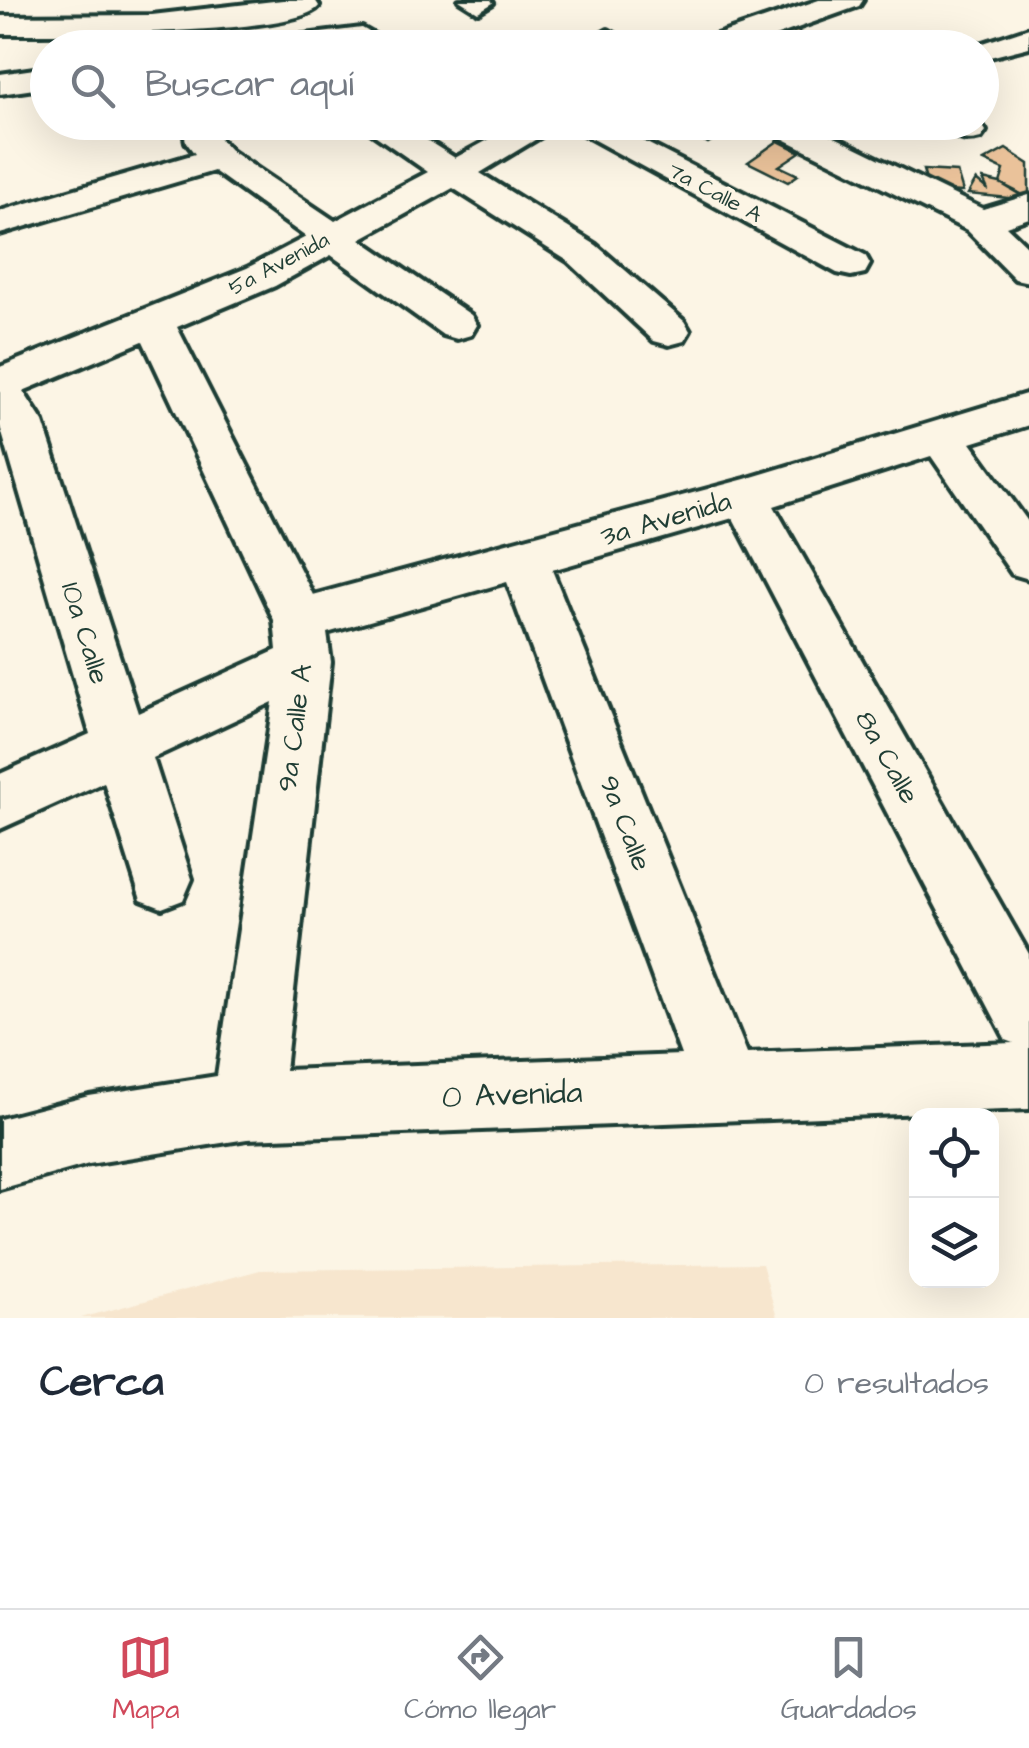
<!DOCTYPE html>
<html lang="es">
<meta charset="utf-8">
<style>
:root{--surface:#fff;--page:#f2f2f3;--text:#1f2937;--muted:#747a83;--line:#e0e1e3;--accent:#d1495b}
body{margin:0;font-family:"Architects Daughter",sans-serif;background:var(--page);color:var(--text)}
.controls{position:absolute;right:30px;bottom:30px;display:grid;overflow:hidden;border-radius:20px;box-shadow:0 10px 40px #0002}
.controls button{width:90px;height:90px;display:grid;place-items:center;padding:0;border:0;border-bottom:2px solid var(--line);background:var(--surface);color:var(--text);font:50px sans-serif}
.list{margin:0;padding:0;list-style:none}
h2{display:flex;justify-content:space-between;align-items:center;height:130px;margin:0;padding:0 40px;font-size:42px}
h2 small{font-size:32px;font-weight:400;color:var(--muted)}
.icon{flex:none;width:55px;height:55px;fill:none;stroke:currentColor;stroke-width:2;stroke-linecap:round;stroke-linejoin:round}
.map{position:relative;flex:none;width:1029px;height:1318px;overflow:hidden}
.search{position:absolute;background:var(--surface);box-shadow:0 10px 40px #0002;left:30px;right:30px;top:30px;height:110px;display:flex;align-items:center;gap:25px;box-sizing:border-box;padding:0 35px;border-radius:55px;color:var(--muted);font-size:38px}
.sheet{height:290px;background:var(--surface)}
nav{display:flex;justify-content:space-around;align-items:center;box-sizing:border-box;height:140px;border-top:2px solid var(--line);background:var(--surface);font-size:28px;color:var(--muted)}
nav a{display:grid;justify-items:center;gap:5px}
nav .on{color:var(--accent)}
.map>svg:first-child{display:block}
.built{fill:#f7e6ce}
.building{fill:#eac29a;stroke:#1f3d34;stroke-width:2.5}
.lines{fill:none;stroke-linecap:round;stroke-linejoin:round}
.minor-casing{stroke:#1f3d34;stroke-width:8}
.minor{fill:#fcf5e5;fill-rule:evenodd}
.labels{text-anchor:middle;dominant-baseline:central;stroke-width:8;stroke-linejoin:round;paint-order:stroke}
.far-street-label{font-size:22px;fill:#1f3d34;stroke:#fcf5e5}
.street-label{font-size:28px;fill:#1f3d34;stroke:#fcf5e5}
.near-street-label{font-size:32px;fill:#1f3d34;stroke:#fcf5e5}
</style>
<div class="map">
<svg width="1029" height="1318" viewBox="0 0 1029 1318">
<rect width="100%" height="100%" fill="#fcf5e5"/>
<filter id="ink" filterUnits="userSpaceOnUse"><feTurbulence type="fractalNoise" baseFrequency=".01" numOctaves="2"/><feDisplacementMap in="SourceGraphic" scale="20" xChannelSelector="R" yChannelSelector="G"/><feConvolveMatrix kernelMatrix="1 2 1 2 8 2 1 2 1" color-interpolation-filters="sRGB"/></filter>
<g filter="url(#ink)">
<polygon class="built" points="762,1264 777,1318 81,1318 260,1270"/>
<g class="building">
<polygon points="792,28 812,40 794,48 773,48 761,40"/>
<polygon points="703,122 742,122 708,143 686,132"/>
<polygon points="778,141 800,152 779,166 798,175 788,182 748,162"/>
<polygon points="1006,149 1029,164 1029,198 1000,183 1004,170 984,161"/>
<polygon points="923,170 957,172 963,192 929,190"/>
<polygon points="983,179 1000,183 1029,200 968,194 976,180 988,190"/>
</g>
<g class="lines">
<defs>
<g id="minor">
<path d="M283,0H315L319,6C298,36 47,34 0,34V16L152,15Z"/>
<polygon points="459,0 491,0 493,3 478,12"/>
<polygon points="819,0 863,0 859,6 741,48 695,48 699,41"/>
<polygon points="362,28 378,37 373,44 257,48 272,39"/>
<polygon points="1029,28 1029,47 982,59 982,48 968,48"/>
<polygon points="608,30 640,48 597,46 592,39"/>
<polygon points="48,67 48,87 0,94 0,74"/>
<path d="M182,122H216L220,139L231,151L335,221L428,172L356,122H398L455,158L521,122H606L865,255L870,264L865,273L851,276L837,273L563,123L480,173L596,245L684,321L690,331L684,341L669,345L654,341L568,261L453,188L360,239L471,315L477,325L471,335L457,339L443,335L331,255L275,286L177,327L313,595L745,479L1029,393V425L971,443L1029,523V579L1012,574L931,456L774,506L1029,954V1109L247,1139L89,1164L0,1189V1119L89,1096L217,1076L273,702L153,758L192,879L183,900L162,908L141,900L104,782L0,829V774L90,734L0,426V367L247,268L306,237L214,171L0,234V211L195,154L186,142ZM143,341L274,620L277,650L138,713L43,422L23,391ZM733,518L1006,1040L1014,1043L747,1053L552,570ZM507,582L681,1055L285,1070L331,662L327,633Z"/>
<polygon points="759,122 804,122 983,209 1029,195 1029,218 1006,226 1029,248 1029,282 1015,279 967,230 764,129"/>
<path d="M942,122H980L986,131L981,138C963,143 953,138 942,122Z"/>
</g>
</defs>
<use href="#minor" class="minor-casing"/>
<use href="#minor" class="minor"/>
</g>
</g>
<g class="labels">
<g class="far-street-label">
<text transform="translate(715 193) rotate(28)">7a Calle A</text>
<text transform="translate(279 264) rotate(-28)">5a Avenida</text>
</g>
<g class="street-label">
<text transform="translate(666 519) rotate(-16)">3a Avenida</text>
<text transform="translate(85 633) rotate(73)">10a Calle</text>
<text transform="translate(295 728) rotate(-83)">9a Calle A</text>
<text transform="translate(887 757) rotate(61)">8a Calle</text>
<text transform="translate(625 823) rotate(69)">9a Calle</text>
</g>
<g class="near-street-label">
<text transform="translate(512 1095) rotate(-2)">0 Avenida</text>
</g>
</g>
</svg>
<div class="controls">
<button><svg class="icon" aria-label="locate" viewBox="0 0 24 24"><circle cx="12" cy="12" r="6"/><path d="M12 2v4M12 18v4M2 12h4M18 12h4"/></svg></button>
<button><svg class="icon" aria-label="layers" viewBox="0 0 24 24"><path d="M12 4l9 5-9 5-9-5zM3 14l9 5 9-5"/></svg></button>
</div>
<div class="search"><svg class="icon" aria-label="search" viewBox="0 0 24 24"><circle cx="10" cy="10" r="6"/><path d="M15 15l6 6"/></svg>Buscar aquí</div>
</div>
<section class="sheet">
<h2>Cerca<small>0 resultados</small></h2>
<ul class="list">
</ul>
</section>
<nav>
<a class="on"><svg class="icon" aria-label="map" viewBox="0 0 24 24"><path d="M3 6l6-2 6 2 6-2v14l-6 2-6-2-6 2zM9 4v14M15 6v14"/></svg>Mapa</a>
<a><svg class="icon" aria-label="directions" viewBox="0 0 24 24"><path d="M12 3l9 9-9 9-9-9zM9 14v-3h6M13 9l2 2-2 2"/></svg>Cómo llegar</a>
<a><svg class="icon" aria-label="saved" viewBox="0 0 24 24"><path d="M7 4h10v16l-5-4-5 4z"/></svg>Guardados</a>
</nav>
